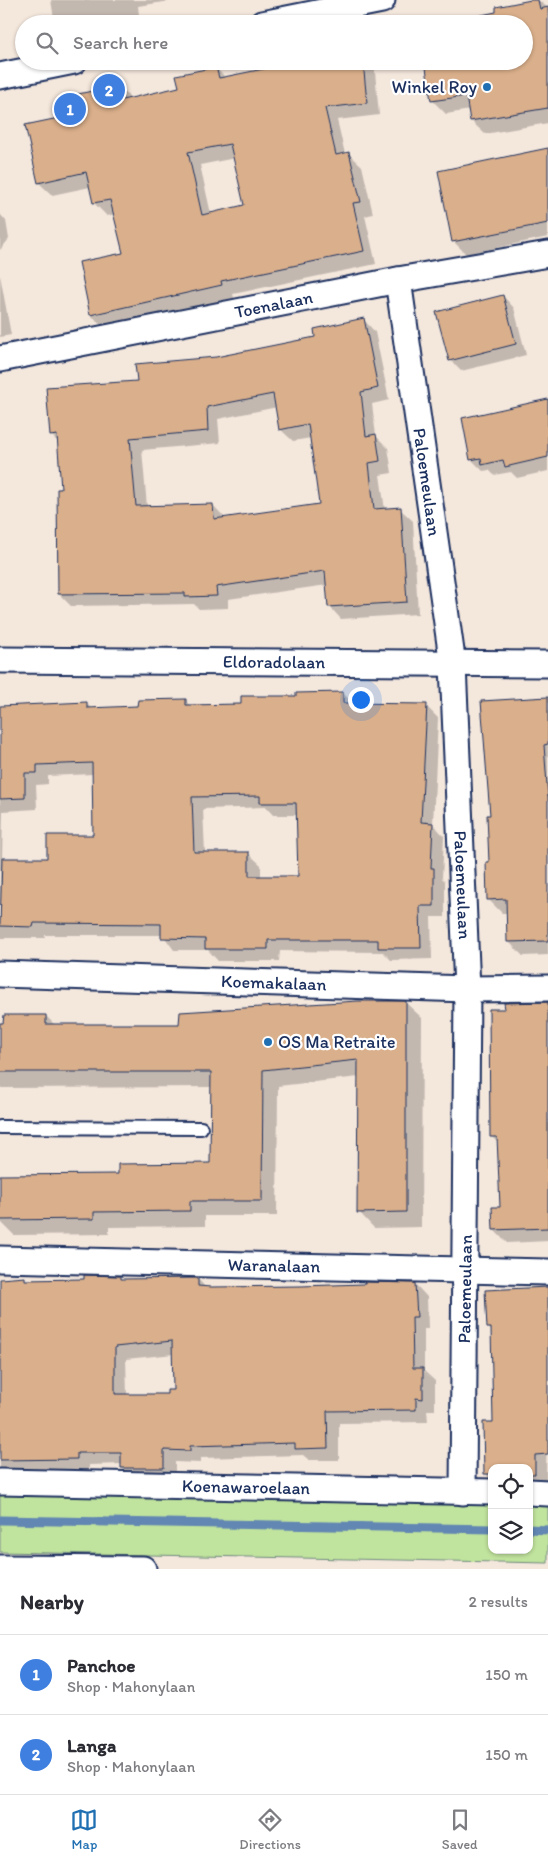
<!DOCTYPE html>
<meta charset="utf-8">
<style>
:root{--surface:#fff;--page:#f7f7f7;--text:#2b2b33;--muted:#7c7c81;--line:#e1e1e2;--accent:#1f6fb2}
body{margin:0;font-family:Itim,sans-serif;background:var(--page);color:var(--text)}
.controls{position:absolute;right:15px;bottom:15px;display:grid;overflow:hidden;border-radius:10px;box-shadow:0 1px 4px #0004}
.controls button{width:45px;height:45px;display:grid;place-items:center;padding:0;border:0;border-bottom:1px solid var(--line);background:var(--surface);color:var(--text);font:25px sans-serif}
.you{position:absolute;left:360px;top:699px;width:18px;height:18px;margin:-12px;border:4px solid #fff;border-radius:50%;background:#1a73e8;box-shadow:0 0 0 8px #1a73e833}
.badge{display:grid;place-items:center;width:32px;height:32px;border-radius:50%;background:var(--accent);color:#fff;font-size:16px;font-weight:700}
.pin{position:absolute;translate:-50% -50%;border:2px solid #fff;box-shadow:0 1px 5px #0006}
.list{margin:0;padding:0;list-style:none}
h2{display:flex;justify-content:space-between;align-items:center;height:65px;margin:0;padding:0 20px;font-size:21px}
h2 small{font-size:16px;font-weight:400;color:var(--muted)}
.list li{display:grid;grid-template-columns:32px 1fr auto;gap:15px;align-items:center;box-sizing:border-box;height:80px;padding:0 20px;border-top:1px solid var(--line)}
.list b{display:block;font-size:19px;white-space:nowrap}
.list p{margin:0;font-size:16px;white-space:nowrap;color:var(--muted)}
.list em{font-size:16px;font-style:normal;color:var(--muted)}
.icon{flex:none;width:28px;height:28px;fill:none;stroke:currentColor;stroke-width:2;stroke-linecap:round;stroke-linejoin:round}
.map{position:relative;flex:none;width:548px;height:1569px;overflow:hidden}
.search{position:absolute;background:var(--surface);box-shadow:0 1px 4px #0004;left:15px;right:15px;top:15px;height:55px;display:flex;align-items:center;gap:12px;box-sizing:border-box;padding:0 18px;border-radius:28px;color:var(--muted);font-size:19px}
.sheet{height:225px;background:var(--surface)}
nav{display:flex;justify-content:space-around;align-items:center;box-sizing:border-box;height:70px;border-top:1px solid var(--line);background:var(--surface);font-size:14px;color:var(--muted)}
nav a{display:grid;justify-items:center;gap:2px}
nav .on{color:var(--accent)}
.map>svg:first-child{display:block}
.green{fill:#c0e39d;stroke:#6e897e}
.shadow{fill:#0003;fill-rule:evenodd}
.lines{fill:none;stroke-linecap:round;stroke-linejoin:round}
.stream{stroke:#6287b3;stroke-width:9}
.building{fill:#daaf8b;stroke:#1b2f5e;fill-rule:evenodd}
.service-casing{stroke:#1b2f5e;stroke-width:16}
.minor-casing{stroke:#1b2f5e;stroke-width:29}
.service{stroke:#fff;stroke-width:12}
.minor{stroke:#fff;stroke-width:25}
.poi-dot{fill:#1f6fb2;stroke:#fff;stroke-width:2}
.labels{text-anchor:middle;dominant-baseline:central;stroke-width:4.5;stroke-linejoin:round;paint-order:stroke}
.poi-label{font-size:18px;fill:#1b2f5e;stroke:#fff;text-anchor:end}
.street-label{font-size:18px;fill:#1b2f5e;stroke:#fff}
</style>
<div class="map">
<svg width="548" height="1569" viewBox="0 0 548 1569">
<rect width="100%" height="100%" fill="#f4e7dc"/>
<filter id="ink" filterUnits="userSpaceOnUse"><feTurbulence type="fractalNoise" baseFrequency=".02" numOctaves="2"/><feDisplacementMap in="SourceGraphic" scale="10" xChannelSelector="R" yChannelSelector="G"/><feConvolveMatrix kernelMatrix="1 2 1 2 8 2 1 2 1" color-interpolation-filters="sRGB"/></filter>
<g filter="url(#ink)">
<polygon class="green" points="0,1493 492,1503 492,1550 529,1550 529,1504 548,1504 548,1563 0,1552"/>
<g class="shadow">
<polygon points="51,0 177,0 138,6 140,24 58,24 54,19"/>
<polygon points="538,0 548,8 548,123 485,134 471,121 470,110 446,114 432,100 524,61 524,24 498,13"/>
<path d="M279,61H374L379,115L337,120L345,154H349L362,166L373,214L365,216L376,264L233,294L234,298L104,328L91,315L81,263L125,254L115,214L107,216L94,203L90,187L52,195L39,183L74,116L119,86L132,99L180,88L216,68L226,78L280,67ZM235,158L245,206L211,214L200,165Z"/>
<polygon points="548,149 548,237 466,254 453,241"/>
<polygon points="0,214 6,221 9,239 0,250"/>
<polygon points="0,275 11,335 0,337"/>
<polygon points="503,296 514,308 526,355 461,371 450,360"/>
<path d="M363,319L375,332L389,400L372,404L376,436L388,448L392,473L380,475L385,510L400,509L413,521L418,614L341,619L329,606L327,585L228,599V608L199,609L194,604L71,606L59,594L63,491L59,443L51,435L138,382L216,358L317,338ZM277,407L280,429L293,441L311,438L320,505L225,518L213,505L147,507L142,450L220,443L218,419Z"/>
<polygon points="548,400 548,471 517,478 511,472 494,475 489,470 483,471 472,460"/>
<path d="M343,693L354,704L426,706L438,718L433,824L444,836L442,878L445,881V917H431L432,959L391,960L383,952L280,951L279,961H218L208,950H174L163,935H45V938H0V707L87,704L92,709L138,708L185,700L191,707L243,705ZM93,774L94,836L48,859L2,860L3,811L37,809L36,785L48,784V776ZM266,807L273,815H298L299,878L261,877V865L249,854L205,853L203,809Z"/>
<polygon points="548,699 548,955 523,956 509,942 508,913 502,913 488,899 491,816"/>
<polygon points="406,1003 422,1018 421,1227 374,1228 359,1212 359,1077 278,1086 277,1216 205,1216 205,1226 109,1227 109,1234 14,1235 0,1221 0,1176 119,1175 212,1164 212,1087 0,1088 0,1024 46,1016 55,1025 180,1025"/>
<polygon points="548,1004 548,1241 507,1243 494,1230 501,1208 499,1144 491,1136 506,1010"/>
<path d="M121,1277L123,1280L198,1279L206,1288L415,1284L427,1297L428,1329H424V1371L435,1381V1410H427L428,1422L339,1423V1460H309L303,1455L201,1458V1463L175,1462V1479L134,1480L122,1468V1464L89,1465V1471L0,1472V1280L24,1278L27,1281L86,1280ZM174,1354V1391L169,1395H127L126,1359Z"/>
<polygon points="548,1288 546,1485 529,1485 529,1468 492,1468 492,1480 485,1473 494,1423 492,1331 488,1327"/>
</g>
<g class="lines">
<g class="stream">
<polyline points="0,1520 492,1529"/>
<polyline points="529,1529 548,1530"/>
</g>
</g>
<g class="building">
<polygon points="531,0 538,0 540,9 548,7 548,108 470,121 466,96 431,101 425,61 524,61 524,24 453,24 452,21 496,12 496,7"/>
<path d="M277,61H363L367,103L325,108L336,155L349,152L361,202L353,203L364,251L221,281L222,285L90,315L79,262L123,253L110,200L93,203L86,172L38,183L25,125L73,115L69,96L120,85L122,100L179,87L176,75L216,67L219,78L278,66ZM230,144L244,205L202,215L188,152Z"/>
<polygon points="548,148 548,223 452,242 438,171"/>
<polygon points="503,295 516,344 449,361 436,312"/>
<path d="M364,318L378,388L361,392L366,436L376,434L380,461L369,463L374,509L401,507L407,602L328,607L325,571L216,587L217,596L185,597V593L58,594L57,489H61L57,435L50,436L46,387L137,381L135,364L216,357L315,337L314,329ZM273,394L279,430L308,424L319,504L214,519L213,504L136,506L130,438L208,431L207,407Z"/>
<polygon points="548,399 548,457 505,467 503,460 482,465 481,458 470,460 462,418"/>
<path d="M343,692V703L427,704L421,822L433,823L431,868H434V906H420L421,948H378V940H268V949H205V939L161,938V924L34,923L33,927L0,926L2,858H47V835H93L92,763L37,765V773H25V798L0,799V706L87,702V708L137,706L138,700L186,699V705L241,704V696H296V693ZM260,796V803H296L298,876H249V852H194L192,797Z"/>
<polygon points="548,697 548,744 544,745 548,798 548,941 507,942 506,899 487,900 486,862 489,862 487,815 490,815 481,701"/>
<polygon points="358,1001 406,1001 406,1212 357,1213 358,1060 263,1070 262,1201 190,1201 190,1211 94,1212 94,1219 0,1220 0,1175 118,1174 118,1164 210,1163 211,1072 0,1072 0,1023 3,1023 4,1015 46,1015 46,1024 179,1024 180,1012"/>
<polygon points="548,1002 548,1228 493,1230 492,1207 500,1207 497,1137 490,1137 489,1009 505,1009 504,1003"/>
<path d="M84,1275L121,1276V1279L198,1278V1286L211,1287L301,1286L364,1284V1282L415,1283L417,1317H412L413,1368H423V1399L416,1398V1410L327,1411L328,1448L295,1449V1443L190,1446V1451L164,1450V1468H121V1453H77V1459L0,1460V1279L25,1277V1280L84,1279ZM172,1341L173,1390H167V1394H115V1347Z"/>
<polygon points="548,1287 548,1454 535,1455 535,1474 529,1474 529,1468 492,1468 492,1474 484,1474 483,1422 493,1422 491,1328 487,1328 485,1290"/>
</g>
<g class="lines">
<defs>
<polyline id="service" points="0,1127 201,1128"/>
<g id="minor">
<polyline points="262,24 382,0"/>
<polyline points="0,76 74,61"/>
<path id="s1" d="M398,280L453,665L467,989L463,1492"/>
<path id="s2" d="M0,359L398,280L548,254"/>
<path id="s3" d="M0,660L548,664"/>
<path id="s4" d="M0,974L467,989L548,988"/>
<path id="s5" d="M0,1259L548,1272"/>
<path id="s6" d="M0,1482L492,1492"/>
<polyline points="529,1492 548,1493"/>
<polyline points="0,1568 143,1569"/>
</g>
</defs>
<use href="#service" class="service-casing"/>
<use href="#minor" class="minor-casing"/>
<use href="#service" class="service"/>
<use href="#minor" class="minor"/>
</g>
</g>
<g class="poi-dot">
<circle cx="487" cy="87" r="5"/>
<circle cx="268" cy="1042" r="5"/>
</g>
<g class="labels">
<g class="poi-label">
<text x="477" y="87">Winkel Roy</text>
<text x="278" y="1042" text-anchor="start">OS Ma Retraite</text>
</g>
<g class="street-label">
<text stroke="none"><textPath href="#s2" startOffset="279">Toenalaan</textPath></text>
<text stroke="none"><textPath href="#s1" startOffset="204">Paloemeulaan</textPath></text>
<text stroke="none"><textPath href="#s3" startOffset="274">Eldoradolaan</textPath></text>
<text stroke="none"><textPath href="#s1" startOffset="609">Paloemeulaan</textPath></text>
<text stroke="none"><textPath href="#s4" startOffset="274">Koemakalaan</textPath></text>
<text stroke="none"><textPath href="#s5" startOffset="274">Waranalaan</textPath></text>
<text transform="translate(465 1289) rotate(-89)">Paloemeulaan</text>
<text stroke="none"><textPath href="#s6" startOffset="246">Koenawaroelaan</textPath></text>
</g>
</g>
</svg>
<div class="controls">
<button><svg class="icon" aria-label="locate" viewBox="0 0 24 24"><circle cx="12" cy="12" r="6"/><path d="M12 2v4M12 18v4M2 12h4M18 12h4"/></svg></button>
<button><svg class="icon" aria-label="layers" viewBox="0 0 24 24"><path d="M12 4l9 5-9 5-9-5zM3 14l9 5 9-5"/></svg></button>
</div>
<div class="you"></div>
<div class="pin badge" style="left:70px;top:109px;background:#3f7fe0">1</div>
<div class="pin badge" style="left:109px;top:90px;background:#3f7fe0">2</div>
<div class="search"><svg class="icon" aria-label="search" viewBox="0 0 24 24"><circle cx="10" cy="10" r="6"/><path d="M15 15l6 6"/></svg>Search here</div>
</div>
<section class="sheet">
<h2>Nearby<small>2 results</small></h2>
<ul class="list">
<li><span class="badge" style="background:#3f7fe0">1</span><div><b>Panchoe</b><p>Shop · Mahonylaan</p></div><em>150 m</em></li>
<li><span class="badge" style="background:#3f7fe0">2</span><div><b>Langa</b><p>Shop · Mahonylaan</p></div><em>150 m</em></li>
</ul>
</section>
<nav>
<a class="on"><svg class="icon" aria-label="map" viewBox="0 0 24 24"><path d="M3 6l6-2 6 2 6-2v14l-6 2-6-2-6 2zM9 4v14M15 6v14"/></svg>Map</a>
<a><svg class="icon" aria-label="directions" viewBox="0 0 24 24"><path d="M12 3l9 9-9 9-9-9zM9 14v-3h6M13 9l2 2-2 2"/></svg>Directions</a>
<a><svg class="icon" aria-label="saved" viewBox="0 0 24 24"><path d="M7 4h10v16l-5-4-5 4z"/></svg>Saved</a>
</nav>
